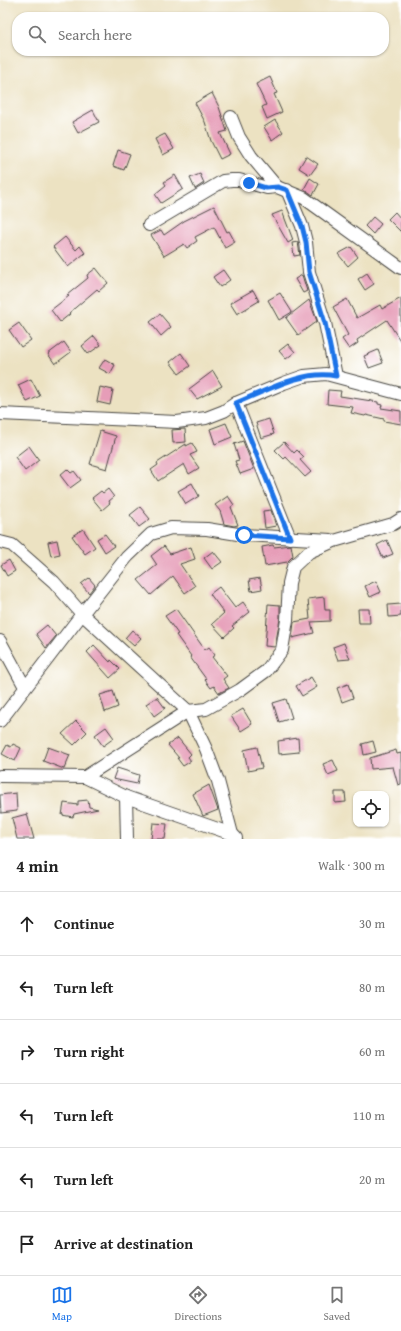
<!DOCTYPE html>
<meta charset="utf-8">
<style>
:root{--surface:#fff;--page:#f6f6f6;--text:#222;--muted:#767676;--line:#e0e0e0;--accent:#1a73e8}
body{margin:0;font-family:"Gentium Book Plus",serif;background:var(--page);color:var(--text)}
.controls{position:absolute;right:12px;bottom:12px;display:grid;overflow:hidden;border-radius:8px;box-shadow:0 1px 3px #0004}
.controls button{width:36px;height:36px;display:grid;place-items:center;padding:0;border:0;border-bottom:1px solid var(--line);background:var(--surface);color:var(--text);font:20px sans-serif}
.stop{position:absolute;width:12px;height:12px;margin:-9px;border:3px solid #1a73e8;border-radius:50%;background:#fff}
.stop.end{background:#1a73e8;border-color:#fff;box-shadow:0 1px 4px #0008}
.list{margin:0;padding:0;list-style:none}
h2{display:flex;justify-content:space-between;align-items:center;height:52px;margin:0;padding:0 16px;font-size:17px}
h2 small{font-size:13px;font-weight:400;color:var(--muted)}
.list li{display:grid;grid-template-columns:26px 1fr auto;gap:12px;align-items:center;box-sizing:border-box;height:64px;padding:0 16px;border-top:1px solid var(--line)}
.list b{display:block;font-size:15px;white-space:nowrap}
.list em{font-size:13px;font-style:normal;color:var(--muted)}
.icon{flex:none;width:22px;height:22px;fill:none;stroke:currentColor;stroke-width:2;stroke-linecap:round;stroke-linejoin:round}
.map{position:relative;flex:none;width:401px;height:839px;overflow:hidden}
.search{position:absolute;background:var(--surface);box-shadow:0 1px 3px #0004;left:12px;right:12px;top:12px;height:44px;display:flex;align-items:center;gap:10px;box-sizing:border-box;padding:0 14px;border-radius:16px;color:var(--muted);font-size:15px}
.sheet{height:436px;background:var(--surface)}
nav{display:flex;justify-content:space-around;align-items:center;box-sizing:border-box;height:56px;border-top:1px solid var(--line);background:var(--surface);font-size:11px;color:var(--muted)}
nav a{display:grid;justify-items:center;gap:2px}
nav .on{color:var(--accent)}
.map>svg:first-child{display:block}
.building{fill:#e69db8}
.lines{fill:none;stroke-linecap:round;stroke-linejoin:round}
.minor-casing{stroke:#484642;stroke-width:14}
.minor{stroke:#fff;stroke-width:12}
.route{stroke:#1a73e8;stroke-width:5}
</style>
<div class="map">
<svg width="401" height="839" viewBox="0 0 401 839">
<rect width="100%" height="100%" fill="#fff"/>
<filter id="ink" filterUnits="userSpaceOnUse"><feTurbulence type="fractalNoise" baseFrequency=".025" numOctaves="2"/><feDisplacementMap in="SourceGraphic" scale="8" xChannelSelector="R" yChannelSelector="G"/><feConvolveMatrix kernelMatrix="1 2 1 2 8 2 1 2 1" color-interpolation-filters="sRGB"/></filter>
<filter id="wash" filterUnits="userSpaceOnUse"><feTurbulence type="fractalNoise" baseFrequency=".012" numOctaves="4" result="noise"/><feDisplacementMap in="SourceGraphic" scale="16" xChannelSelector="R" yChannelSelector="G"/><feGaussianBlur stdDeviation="0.9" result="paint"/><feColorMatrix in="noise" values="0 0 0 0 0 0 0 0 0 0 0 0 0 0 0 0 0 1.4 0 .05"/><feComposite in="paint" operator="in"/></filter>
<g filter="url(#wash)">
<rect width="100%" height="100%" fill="#ece2c2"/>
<g id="blocks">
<g class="building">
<polygon points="270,77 277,93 274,94 282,112 267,119 262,107 266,105 256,84"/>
<polygon points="212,93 219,107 227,131 220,133 230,154 220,159 211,141 205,122 195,103"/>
<polygon points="93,110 99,122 78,133 72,122"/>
<polygon points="275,120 283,132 272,140 264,127"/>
<polygon points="165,134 174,149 163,155 155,139"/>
<polygon points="118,150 130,154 124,170 113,166"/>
<polygon points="306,156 318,164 310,175 299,168"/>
<polygon points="200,174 204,183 195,189 190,178"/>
<polygon points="175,175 183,189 161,203 155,194 166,185 164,182"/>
<polygon points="310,178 319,184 313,195 304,189"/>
<polygon points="214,206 227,232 229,231 235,242 225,248 214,227 195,237 197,241 187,248 184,244 164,256 151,235 161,230 164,235 184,221"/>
<polygon points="282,211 293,240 288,243 272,215"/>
<polygon points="395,212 401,219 401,232 388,219"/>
<polygon points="373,217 381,224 373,234 365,226"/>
<polygon points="65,237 76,250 80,246 85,253 68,267 53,247"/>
<polygon points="298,242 300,255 294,256 292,243"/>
<polygon points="351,247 358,257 348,266 338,254"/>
<polygon points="96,268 108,283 99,291 97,289 69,313 70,314 60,322 51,310 69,296 67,295 88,278 87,275"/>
<polygon points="223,270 230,280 220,287 213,277"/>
<polygon points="367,273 374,284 365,290 358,279"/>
<polygon points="302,275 307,291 303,293 295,279"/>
<polygon points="253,290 259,301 237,314 230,303"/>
<polygon points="280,293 292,312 279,320 268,300"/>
<polygon points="401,298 401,342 387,320 357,340 358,343 349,349 342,339 348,335 333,307 347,299 357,318 380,305 382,309"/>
<polygon points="309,300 317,321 298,335 286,318"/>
<polygon points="160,314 171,327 161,336 150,322"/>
<polygon points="19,323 31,340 21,347 9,330"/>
<polygon points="94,336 101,345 88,354 82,346"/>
<polygon points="64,342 71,352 55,364 48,354"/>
<polygon points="288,344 295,352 286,359 279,351"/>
<polygon points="378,350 383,363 369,368 364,356"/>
<polygon points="181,353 190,366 179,374 170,362"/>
<polygon points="105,359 115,365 110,374 99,368"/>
<polygon points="213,371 222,386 197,399 189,389"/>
<polygon points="31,379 40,396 27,402 18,385"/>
<polygon points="100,387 113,390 110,405 97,402"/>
<polygon points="328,390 341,391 340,396 378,402 378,404 382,405 381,408 401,411 401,424 384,421 384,419 366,415 365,416 351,413 353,407 327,404"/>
<polygon points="269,419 274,434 261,438 256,423"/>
<polygon points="226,423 232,437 215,444 210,429"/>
<polygon points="185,429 186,442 173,443 172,430"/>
<polygon points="100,431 116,436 107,469 90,464"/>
<polygon points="243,441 254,469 240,474 235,461 239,460 234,444"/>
<polygon points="284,442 294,453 297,450 304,457 300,460 311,472 305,477 286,457 284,459 275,450"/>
<polygon points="192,443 197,452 190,455 199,468 189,474 184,464 158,481 151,470 158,465 157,463 186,444 186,446"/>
<polygon points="29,446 39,460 25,471 15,457"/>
<polygon points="67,469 71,473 74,471 81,480 70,488 60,475"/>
<polygon points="192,483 199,496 186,504 178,491"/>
<polygon points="108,489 114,497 109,501 110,503 102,510 92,498 101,491 103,493"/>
<polygon points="228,496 234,505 231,507 238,525 234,526 224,524 220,511 215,505"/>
<polygon points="140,507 150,519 139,527 130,515"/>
<polygon points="271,510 276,526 265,528 263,511"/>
<polygon points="83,529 95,547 85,554 72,536"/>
<polygon points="105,534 114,546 105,552 97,539"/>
<polygon points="57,540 60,554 51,556 48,542"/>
<polygon points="387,540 393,554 383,558 377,545"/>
<polygon points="273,545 274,547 291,545 293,556 287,562 265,566 262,547"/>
<polygon points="164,546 170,554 191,547 195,559 180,564 195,586 185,593 173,576 151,595 138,580 157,565 151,556"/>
<polygon points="213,551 222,562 212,569 204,558"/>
<polygon points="9,560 15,571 7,576 1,565"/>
<polygon points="89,578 95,585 89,593 81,584"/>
<polygon points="260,578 262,589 251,591 249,580"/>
<polygon points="376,581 381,592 370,597 365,586"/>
<polygon points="219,587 235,608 243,602 250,612 232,626 234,628 224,637 212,624 224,613 210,594"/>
<polygon points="324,597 325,610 330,610 330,621 311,622 314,633 292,638 294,622 310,619 308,599"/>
<polygon points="268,604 280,605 280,619 275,647 265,646"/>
<polygon points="401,604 401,616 389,617 388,605"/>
<polygon points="176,609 205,650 209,647 215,655 212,657 227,676 223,679 229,688 219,693 214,686 211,688 205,680 206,679 190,657 191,656 176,635 178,634 165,616"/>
<polygon points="358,609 369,609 370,623 359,623"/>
<polygon points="47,625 56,636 46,648 36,634"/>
<polygon points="132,630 141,638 134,646 125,638"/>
<polygon points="344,643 350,659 338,660 333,647"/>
<polygon points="94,645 110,662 111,660 120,669 110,678 87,652"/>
<polygon points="311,677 317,687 302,696 296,686"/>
<polygon points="348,684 353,698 342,702 337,688"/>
<polygon points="113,691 118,707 105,712 100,695"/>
<polygon points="157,697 165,708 154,716 146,704"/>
<polygon points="286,699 292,718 279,722 273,703"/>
<polygon points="243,709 252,724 241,731 231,716"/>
<polygon points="76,721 87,732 74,745 62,734"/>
<polygon points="106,727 114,738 103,746 95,735"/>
<polygon points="178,738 191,754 188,757 191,761 183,766 177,758 179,758 168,745"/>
<polygon points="298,738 299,752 279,754 278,741"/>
<polygon points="373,741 376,752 364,755 362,744"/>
<polygon points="13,744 21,748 15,761 2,754 7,745 11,747"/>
<polygon points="48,747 70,755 64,769 43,761"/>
<polygon points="257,747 262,768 248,771 244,750"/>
<polygon points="396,750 397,754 401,753 401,784 398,785 393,767 371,769 370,758"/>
<polygon points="333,760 338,771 328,775 323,764"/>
<polygon points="117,768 139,775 137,784 113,779"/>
<polygon points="209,785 218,810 203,816 193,794"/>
<polygon points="335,792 345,792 346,802 335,803"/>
<polygon points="16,793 17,811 1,813 0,795"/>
<polygon points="88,800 89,807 98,809 74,814 73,817 62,815 64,803 78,805 78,801"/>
<polygon points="27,814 34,839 17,839 12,818"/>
<polygon points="153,823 167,824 165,839 151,839"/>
</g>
</g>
</g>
<g filter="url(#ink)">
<use href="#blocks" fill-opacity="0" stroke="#484642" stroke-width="1"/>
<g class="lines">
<defs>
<g id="minor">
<polyline points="231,117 239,137 251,156 277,187"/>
<polyline points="287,190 302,226 306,242 309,272 325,323 336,376"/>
<polyline points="149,225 223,181 232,180 239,180 267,188 277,187 304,198 401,268"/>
<polyline points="236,403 290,538"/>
<polyline points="0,414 177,422 206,418 224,411 236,403 284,383 304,376 326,374 401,394"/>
<polyline points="0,542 12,545 54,582 82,614 188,711 206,749 218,781 232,834"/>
<polyline points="0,641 25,687"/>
<polyline points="0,721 82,614 127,557 151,534 171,528 207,529 244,535 331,540"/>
<polyline points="0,776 85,777 126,797 232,834 236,838"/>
<polyline points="85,777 188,711 206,709 240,690 266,671 282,650 287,620 289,583 293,567 309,552 334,541 393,524 401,519"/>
<polyline points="126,797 127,839"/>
</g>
</defs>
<use href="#minor" class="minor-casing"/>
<use href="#minor" class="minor"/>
</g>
</g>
<g class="lines" filter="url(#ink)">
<path class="route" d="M244,535L290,538L236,403C266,391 304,369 336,376L325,323L309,272L306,242L302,226L287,190L278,187L266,188L249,183"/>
</g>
</svg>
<div class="controls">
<button><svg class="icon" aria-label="locate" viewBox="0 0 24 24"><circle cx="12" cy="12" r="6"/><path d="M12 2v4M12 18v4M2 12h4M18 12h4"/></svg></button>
</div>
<div class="stop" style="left:244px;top:535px"></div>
<div class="stop end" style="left:249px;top:183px"></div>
<div class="search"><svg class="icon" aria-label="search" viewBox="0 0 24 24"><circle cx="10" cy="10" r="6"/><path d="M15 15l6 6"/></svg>Search here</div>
</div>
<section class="sheet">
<h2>4 min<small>Walk · 300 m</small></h2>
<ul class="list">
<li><svg class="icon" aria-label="ahead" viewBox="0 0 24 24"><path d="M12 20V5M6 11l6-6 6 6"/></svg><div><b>Continue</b></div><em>30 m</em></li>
<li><svg class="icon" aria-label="left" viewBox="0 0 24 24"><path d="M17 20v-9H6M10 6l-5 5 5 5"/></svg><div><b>Turn left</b></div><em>80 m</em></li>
<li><svg class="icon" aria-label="right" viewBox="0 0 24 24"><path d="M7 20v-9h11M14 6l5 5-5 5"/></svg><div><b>Turn right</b></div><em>60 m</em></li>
<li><svg class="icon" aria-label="left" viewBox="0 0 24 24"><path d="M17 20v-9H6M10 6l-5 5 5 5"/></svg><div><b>Turn left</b></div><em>110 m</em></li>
<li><svg class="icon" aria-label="left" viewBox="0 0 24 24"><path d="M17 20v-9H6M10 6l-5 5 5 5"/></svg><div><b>Turn left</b></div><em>20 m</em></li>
<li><svg class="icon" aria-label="arrive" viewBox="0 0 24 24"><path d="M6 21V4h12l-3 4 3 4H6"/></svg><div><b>Arrive at destination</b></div></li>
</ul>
</section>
<nav>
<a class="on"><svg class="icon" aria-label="map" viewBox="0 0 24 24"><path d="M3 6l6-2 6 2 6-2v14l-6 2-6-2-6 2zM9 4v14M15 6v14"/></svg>Map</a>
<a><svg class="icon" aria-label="directions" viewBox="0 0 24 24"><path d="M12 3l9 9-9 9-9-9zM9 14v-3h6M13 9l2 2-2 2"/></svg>Directions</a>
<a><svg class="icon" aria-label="saved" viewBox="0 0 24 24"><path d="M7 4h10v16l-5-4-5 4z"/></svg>Saved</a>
</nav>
